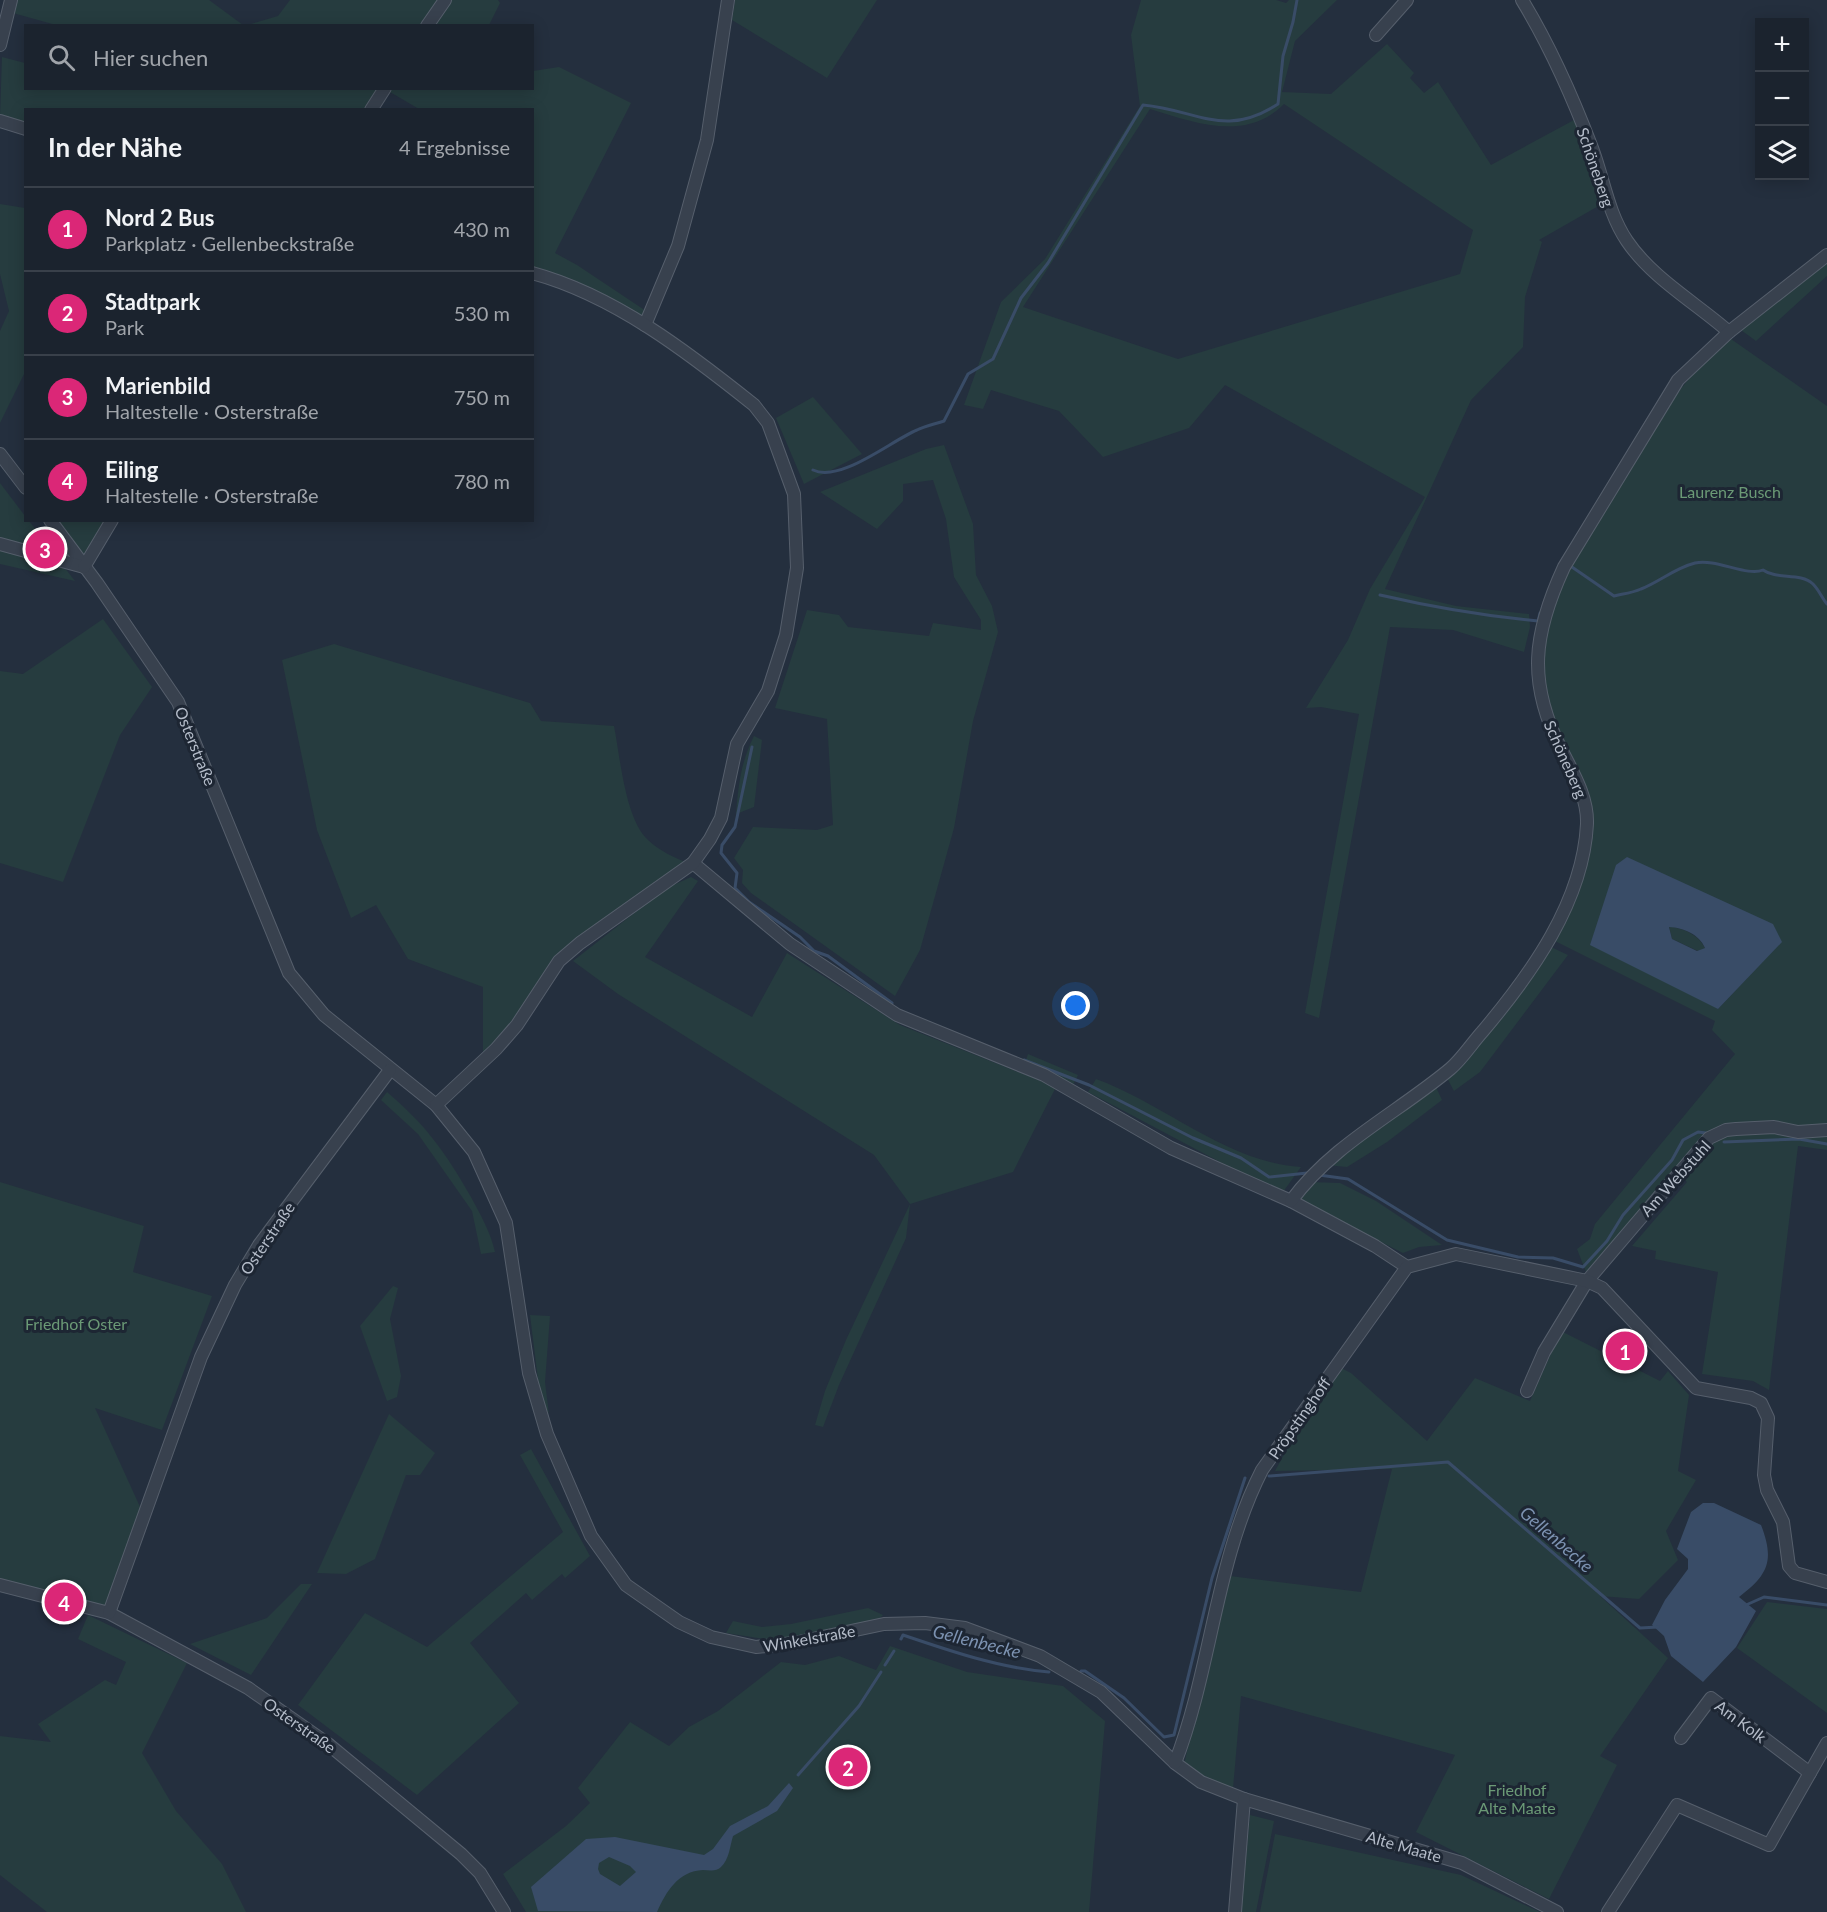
<!DOCTYPE html>
<html lang="de">
<meta charset="utf-8">
<style>
:root{--surface:#1b232e;--page:#282f3a;--text:#f1f3f6;--muted:#a0a4aa;--line:#39404a;--accent:#db2777}
body{margin:0;font-family:Lato,sans-serif;background:var(--page);color:var(--text)}
.controls{position:absolute;right:18px;top:18px;display:grid;overflow:hidden;border-radius:0px;box-shadow:0 3px 15px #0003}
.controls button{width:54px;height:54px;display:grid;place-items:center;padding:0;border:0;border-bottom:2px solid var(--line);background:var(--surface);color:var(--text);font:30px sans-serif}
.you{position:absolute;left:1076px;top:1006px;width:21px;height:21px;margin:-15px;border:4px solid #fff;border-radius:50%;background:#1a73e8;box-shadow:0 0 0 9px #1a73e833}
.badge{display:grid;place-items:center;width:39px;height:39px;border-radius:50%;background:var(--accent);color:#fff;font-size:20px;font-weight:700}
.pin{position:absolute;translate:-50% -50%;border:3px solid #fff;box-shadow:0 2px 6px #0006}
.list{margin:0;padding:0;list-style:none}
h2{display:flex;justify-content:space-between;align-items:center;height:78px;margin:0;padding:0 24px;font-size:26px}
h2 small{font-size:20px;font-weight:400;color:var(--muted)}
.list li{display:grid;grid-template-columns:39px 1fr auto;gap:18px;align-items:center;box-sizing:border-box;height:84px;padding:0 24px;border-top:2px solid var(--line)}
.list b{display:block;font-size:22px;white-space:nowrap}
.list p{margin:0;font-size:20px;white-space:nowrap;color:var(--muted)}
.list em{font-size:20px;font-style:normal;color:var(--muted)}
.icon{flex:none;width:33px;height:33px;fill:none;stroke:currentColor;stroke-width:2;stroke-linecap:round;stroke-linejoin:round}
.map{position:relative;flex:none;width:1827px;height:1912px;overflow:hidden}
.search{position:absolute;background:var(--surface);box-shadow:0 3px 15px #0003;left:24px;top:24px;width:510px;height:66px;display:flex;align-items:center;gap:15px;box-sizing:border-box;padding:0 21px;border-radius:0px;color:var(--muted);font-size:22px}
.panel{position:absolute;background:var(--surface);box-shadow:0 3px 15px #0003;left:24px;top:108px;width:510px;height:414px;border-radius:0px}
.map>svg:first-child{display:block}
.green{fill:#263c3f;fill-rule:evenodd}
.water{fill:#394c67;fill-rule:evenodd}
.lines{fill:none;stroke-linecap:round;stroke-linejoin:round}
.stream{stroke:#394c67;stroke-width:3}
.street-casing{stroke:#565f6c;stroke-width:14}
.street{stroke:#38414e;stroke-width:12}
.labels{text-anchor:middle;dominant-baseline:central;stroke-width:6;stroke-linejoin:round;paint-order:stroke}
.street-label{font-size:16px;fill:#b4bcc9;stroke:#1d2633}
.park-label{font-size:16px;fill:#6b9a76;stroke:#1d2633}
.water-label{font-size:18px;font-style:italic;fill:#7c92b1;stroke:#1d2633}
</style>
<div class="map">
<svg width="1827" height="1912" viewBox="0 0 1827 1912">
<rect width="100%" height="100%" fill="#242f3e"/>
<g class="green">
<polygon points="16,0 209,0 243,25 56,25 13,13"/>
<polygon points="290,0 438,0 421,25 244,26 278,16"/>
<polygon points="452,0 498,0 500,3 489,25 434,26"/>
<polygon points="735,0 877,0 827,78 732,20"/>
<path d="M1141,0H1276L1286,3L1289,0H1337L1295,41L1282,92L1331,94L1387,44L1414,73L1410,78L1424,93L1438,82L1491,165L1574,120L1588,151L1602,204L1539,240L1542,242L1525,297L1523,347L1471,400L1385,589L1456,606L1529,614L1530,627L1524,652L1453,630L1390,627L1319,1018L1305,1013L1359,714L1321,707L1306,708L1348,640L1370,589L1425,497L1225,385L1189,428L1103,457L1059,411L991,390L983,409L964,405L1001,302L1045,259L1140,106L1131,35ZM1284,104L1473,230L1460,274L1178,359L1023,307L1150,109C1195,123 1246,142 1284,104Z"/>
<polygon points="2,57 25,63 26,88 379,89 365,109 26,110 25,124 0,117"/>
<polygon points="559,67 631,103 555,253 577,265 646,311 642,319 533,269 532,110 419,109 390,92 392,88 532,88 533,71"/>
<polygon points="0,204 25,208 25,372 0,423 0,331 9,311 0,274"/>
<polygon points="1827,261 1827,276 1756,341 1741,330"/>
<path d="M1731,339L1827,406V1126L1805,1127L1784,1123H1727L1702,1139L1586,1272L1577,1249L1590,1239L1595,1224L1735,1054L1712,1030L1715,1021L1555,941C1578,901 1603,826 1584,781C1572,752 1550,726 1544,695C1528,612 1587,537 1628,471C1647,440 1665,407 1688,380C1700,365 1717,352 1731,339ZM1616,865L1781,942L1718,1009Z"/>
<polygon points="813,397 862,454 804,484 776,418"/>
<polygon points="944,445 973,524 976,575 992,606 998,632 973,721 954,828 920,950 895,996 751,893 742,883 743,870 734,858 753,827 817,830 833,825 827,719 775,708 807,610 839,615 848,627 929,636 933,623 981,630 981,620 954,577 946,519 933,480 903,484 903,501 877,529 820,492 926,449"/>
<polygon points="0,483 25,516 26,520 29,521 56,555 0,540"/>
<polygon points="57,521 105,521 83,556"/>
<polygon points="0,549 64,567 75,581 0,564"/>
<polygon points="103,619 152,687 120,735 63,882 0,863 0,671 23,674"/>
<path d="M334,644L530,703L541,721L614,726C620,756 625,819 648,840C660,851 673,857 688,863L580,939L515,1024L483,1056V987L408,959L376,905L351,918L317,830L282,660Z"/>
<path d="M754,736L762,740L754,807L736,814C738,787 741,761 754,736Z"/>
<polygon points="691,877 698,881 645,957 752,1017 787,953 900,1025 1056,1087 1013,1172 910,1204 906,1238 839,1385 823,1427 815,1425 825,1391 846,1340 910,1204 874,1155 618,994 573,961 665,889"/>
<path d="M1669,926C1684,929 1698,934 1705,948L1698,951L1672,939Z"/>
<polygon points="1551,947 1568,955 1480,1072 1454,1091 1446,1076 1483,1041"/>
<polygon points="1028,1054 1078,1075 1073,1085 1025,1063"/>
<path d="M1096,1079C1165,1104 1226,1162 1301,1167L1283,1192L1237,1171L1088,1092Z"/>
<polygon points="1435,1085 1442,1100 1387,1142 1347,1167 1326,1165"/>
<path d="M387,1092C426,1125 446,1153 471,1197C480,1214 491,1233 495,1252L481,1254L472,1211L418,1134L381,1100Z"/>
<polygon points="1772,1132 1827,1135 1827,1150 1798,1146 1769,1390 1753,1381 1702,1374 1718,1272 1655,1259 1656,1251 1632,1246 1687,1182 1681,1177 1711,1144 1729,1133"/>
<polygon points="0,1182 144,1226 133,1272 212,1296 162,1430 95,1408 141,1509 105,1607 0,1580"/>
<polygon points="1309,1182 1340,1183 1376,1201 1442,1245 1419,1247 1403,1253 1296,1199"/>
<polygon points="393,1286 398,1288 390,1319 401,1376 397,1397 387,1401 360,1326"/>
<polygon points="530,1315 550,1316 545,1382 549,1414 540,1396"/>
<polygon points="1561,1331 1660,1381 1668,1371 1689,1395 1678,1471 1696,1480 1666,1531 1678,1560 1639,1599 1600,1596 1668,1658 1600,1756 1617,1765 1549,1899 1416,1832 1455,1755 1241,1696 1233,1789 1200,1777 1184,1764 1230,1576 1361,1592 1392,1469 1275,1471 1293,1438 1341,1368 1351,1373 1427,1441 1475,1378 1530,1401"/>
<polygon points="389,1414 435,1453 420,1475 406,1475 375,1559 346,1574 317,1573"/>
<polygon points="531,1449 590,1556 565,1578 562,1574 532,1600 526,1593 470,1643 519,1703 417,1795 298,1705 365,1613 427,1647 563,1532 520,1455"/>
<polygon points="301,1584 312,1584 251,1675 190,1644 267,1618"/>
<polygon points="1767,1602 1827,1609 1827,1713 1737,1648"/>
<polygon points="868,1608 883,1615 877,1621 771,1640 726,1633 733,1621 762,1627 791,1624"/>
<polygon points="88,1615 187,1663 142,1753 176,1811 222,1864 246,1912 47,1912 0,1875 0,1736 51,1742 38,1724 105,1680 116,1685 126,1662 78,1639"/>
<polygon points="890,1646 967,1672 1063,1686 1105,1721 1089,1912 526,1912 503,1874 566,1826 590,1803 578,1788 630,1722 669,1746 689,1727 718,1711 781,1662 805,1665 839,1656 876,1670"/>
<polygon points="1250,1815 1274,1821 1256,1912 1241,1912"/>
<polygon points="1275,1834 1461,1875 1540,1912 1260,1912"/>
</g>
<g class="water">
<path d="M1627,857L1773,924L1782,942L1718,1009L1590,945L1616,865ZM1669,927C1684,928 1699,934 1705,948L1697,951L1672,939Z"/>
<path d="M1703,1503H1714L1761,1525C1775,1561 1768,1575 1739,1597L1756,1611L1736,1647L1703,1682L1671,1656L1664,1636L1652,1625L1665,1600L1688,1569V1559L1677,1549L1691,1512Z"/>
<path d="M789,1783L793,1788L777,1811L733,1836C730,1846 729,1860 721,1867C716,1872 709,1870 703,1870C678,1871 666,1892 657,1912L538,1911L531,1887L586,1839L615,1837L704,1855L713,1849L730,1826L768,1806ZM609,1857L630,1866L636,1872L620,1886L600,1874L598,1869L599,1863Z"/>
</g>
<g class="lines">
<g class="stream">
<path d="M813,470C841,483 892,440 917,430C925,426 935,424 944,421L968,374L993,359L1021,298L1048,263L1143,105C1198,110 1224,139 1278,104L1283,56L1293,22L1297,0"/>
<path d="M1569,565L1614,596C1622,594 1632,593 1641,589C1659,582 1675,568 1695,563C1716,558 1747,577 1763,570C1777,580 1800,572 1813,584C1819,590 1822,598 1827,604"/>
<path d="M1380,595C1432,607 1484,616 1538,621L1540,613"/>
<polyline points="752,747 735,827 722,845 721,853 737,873 735,888 749,902 800,937 814,951 828,956 892,1003"/>
<polyline points="1024,1060 1089,1085 1193,1138 1241,1158 1269,1177 1307,1173"/>
<polyline points="1724,1142 1799,1139 1827,1144"/>
<polyline points="1319,1175 1348,1179 1447,1240 1518,1257 1553,1258 1583,1267 1607,1241 1623,1215 1672,1160 1683,1140 1698,1132 1706,1133"/>
<polyline points="1269,1476 1448,1462 1640,1628 1658,1627"/>
<polyline points="1746,1605 1764,1597 1827,1605"/>
<path d="M901,1639L903,1635C950,1651 1000,1668 1049,1672"/>
<polyline points="885,1665 894,1651"/>
<polyline points="1081,1671 1085,1671 1124,1698 1164,1737 1174,1735 1212,1578 1245,1478"/>
<polyline points="798,1775 859,1706 881,1672"/>
</g>
<defs>
<g id="street">
<path d="M1522,0C1550,46 1573,98 1592,148C1604,180 1608,213 1627,241C1652,278 1696,303 1729,332"/>
<polyline points="427,26 445,0"/>
<polyline points="1376,35 1407,0"/>
<polyline points="0,45 11,0"/>
<polyline points="371,110 385,88"/>
<polyline points="0,121 26,129"/>
<polyline points="645,325 678,246 707,140 728,0"/>
<polyline points="0,454 26,488"/>
<polyline points="50,520 97,583 178,702 289,973 324,1015 436,1105 474,1152 506,1223 529,1373 547,1434 591,1536 626,1585 679,1622 711,1637 756,1647 794,1643 884,1624 925,1623 965,1628 1040,1656 1101,1692 1175,1763 1201,1782 1244,1799 1462,1863 1557,1912"/>
<polyline points="0,544 84,567"/>
<polyline points="84,567 112,520"/>
<polyline points="693,863 790,944 897,1015 1044,1075 1171,1148 1291,1201 1375,1246 1407,1267"/>
<path d="M436,1105L496,1049L517,1025L559,961L580,943L693,863L710,839L721,818L737,744L768,691L786,635L797,568L794,494L768,423L754,405C689,353 614,295 532,273"/>
<path d="M1291,1201C1333,1144 1396,1114 1450,1069C1462,1059 1472,1043 1483,1031C1531,974 1583,902 1587,824C1588,797 1573,773 1561,749C1527,682 1533,634 1564,567L1678,380L1729,332L1827,255"/>
<polyline points="1527,1391 1544,1352 1587,1281 1709,1138 1726,1130 1736,1129 1774,1127 1798,1132 1827,1130"/>
<polyline points="0,1585 109,1613 248,1688 328,1744 461,1854 480,1873 504,1912"/>
<polyline points="109,1613 201,1357 235,1285 259,1245 390,1070"/>
<polyline points="1681,1738 1711,1698 1810,1773"/>
<path d="M1175,1763C1212,1667 1215,1562 1262,1470L1407,1267L1456,1254L1587,1281L1602,1288L1696,1388L1751,1398L1761,1403L1768,1418L1764,1475L1767,1490L1783,1522L1789,1566L1795,1573L1827,1582"/>
<polyline points="1235,1912 1244,1799"/>
<polyline points="1608,1912 1677,1805 1769,1845 1827,1743"/>
</g>
</defs>
<use href="#street" class="street-casing"/>
<use href="#street" class="street"/>
</g>
<g class="labels">
<g class="street-label">
<text transform="translate(1596 167) rotate(71)">Schöneberg</text>
<text transform="translate(196 746) rotate(68)">Osterstraße</text>
<text transform="translate(1566 759) rotate(66)">Schöneberg</text>
<text transform="translate(1675 1178) rotate(-48)">Am Webstuhl</text>
<text transform="translate(267 1238) rotate(-56)">Osterstraße</text>
<text transform="translate(1299 1418) rotate(-55)">Pröpstinghoff</text>
<text transform="translate(809 1638) rotate(-10)">Winkelstraße</text>
<text transform="translate(1741 1721) rotate(37)">Am Kolk</text>
<text transform="translate(300 1725) rotate(35)">Osterstraße</text>
<text transform="translate(1404 1846) rotate(16)">Alte Maate</text>
</g>
<g class="park-label">
<text x="1730" y="491">Laurenz Busch</text>
<text x="76" y="1323">Friedhof Oster</text>
<text x="1517" y="1789">Friedhof<tspan x="1517" dy="18">Alte Maate</tspan></text>
</g>
<g class="water-label">
<text transform="translate(1557 1539) rotate(41)">Gellenbecke</text>
<text transform="translate(977 1641) rotate(14)">Gellenbecke</text>
</g>
</g>
</svg>
<div class="controls">
<button>+</button>
<button>−</button>
<button><svg class="icon" aria-label="layers" viewBox="0 0 24 24"><path d="M12 4l9 5-9 5-9-5zM3 14l9 5 9-5"/></svg></button>
</div>
<div class="you"></div>
<div class="pin badge" style="left:1625px;top:1351px">1</div>
<div class="pin badge" style="left:848px;top:1767px">2</div>
<div class="pin badge" style="left:45px;top:549px">3</div>
<div class="pin badge" style="left:64px;top:1602px">4</div>
<div class="search"><svg class="icon" aria-label="search" viewBox="0 0 24 24"><circle cx="10" cy="10" r="6"/><path d="M15 15l6 6"/></svg>Hier suchen</div>
<section class="panel">
<h2>In der Nähe<small>4 Ergebnisse</small></h2>
<ul class="list">
<li><span class="badge">1</span><div><b>Nord 2 Bus</b><p>Parkplatz · Gellenbeckstraße</p></div><em>430 m</em></li>
<li><span class="badge">2</span><div><b>Stadtpark</b><p>Park</p></div><em>530 m</em></li>
<li><span class="badge">3</span><div><b>Marienbild</b><p>Haltestelle · Osterstraße</p></div><em>750 m</em></li>
<li><span class="badge">4</span><div><b>Eiling</b><p>Haltestelle · Osterstraße</p></div><em>780 m</em></li>
</ul>
</section>
</div>
